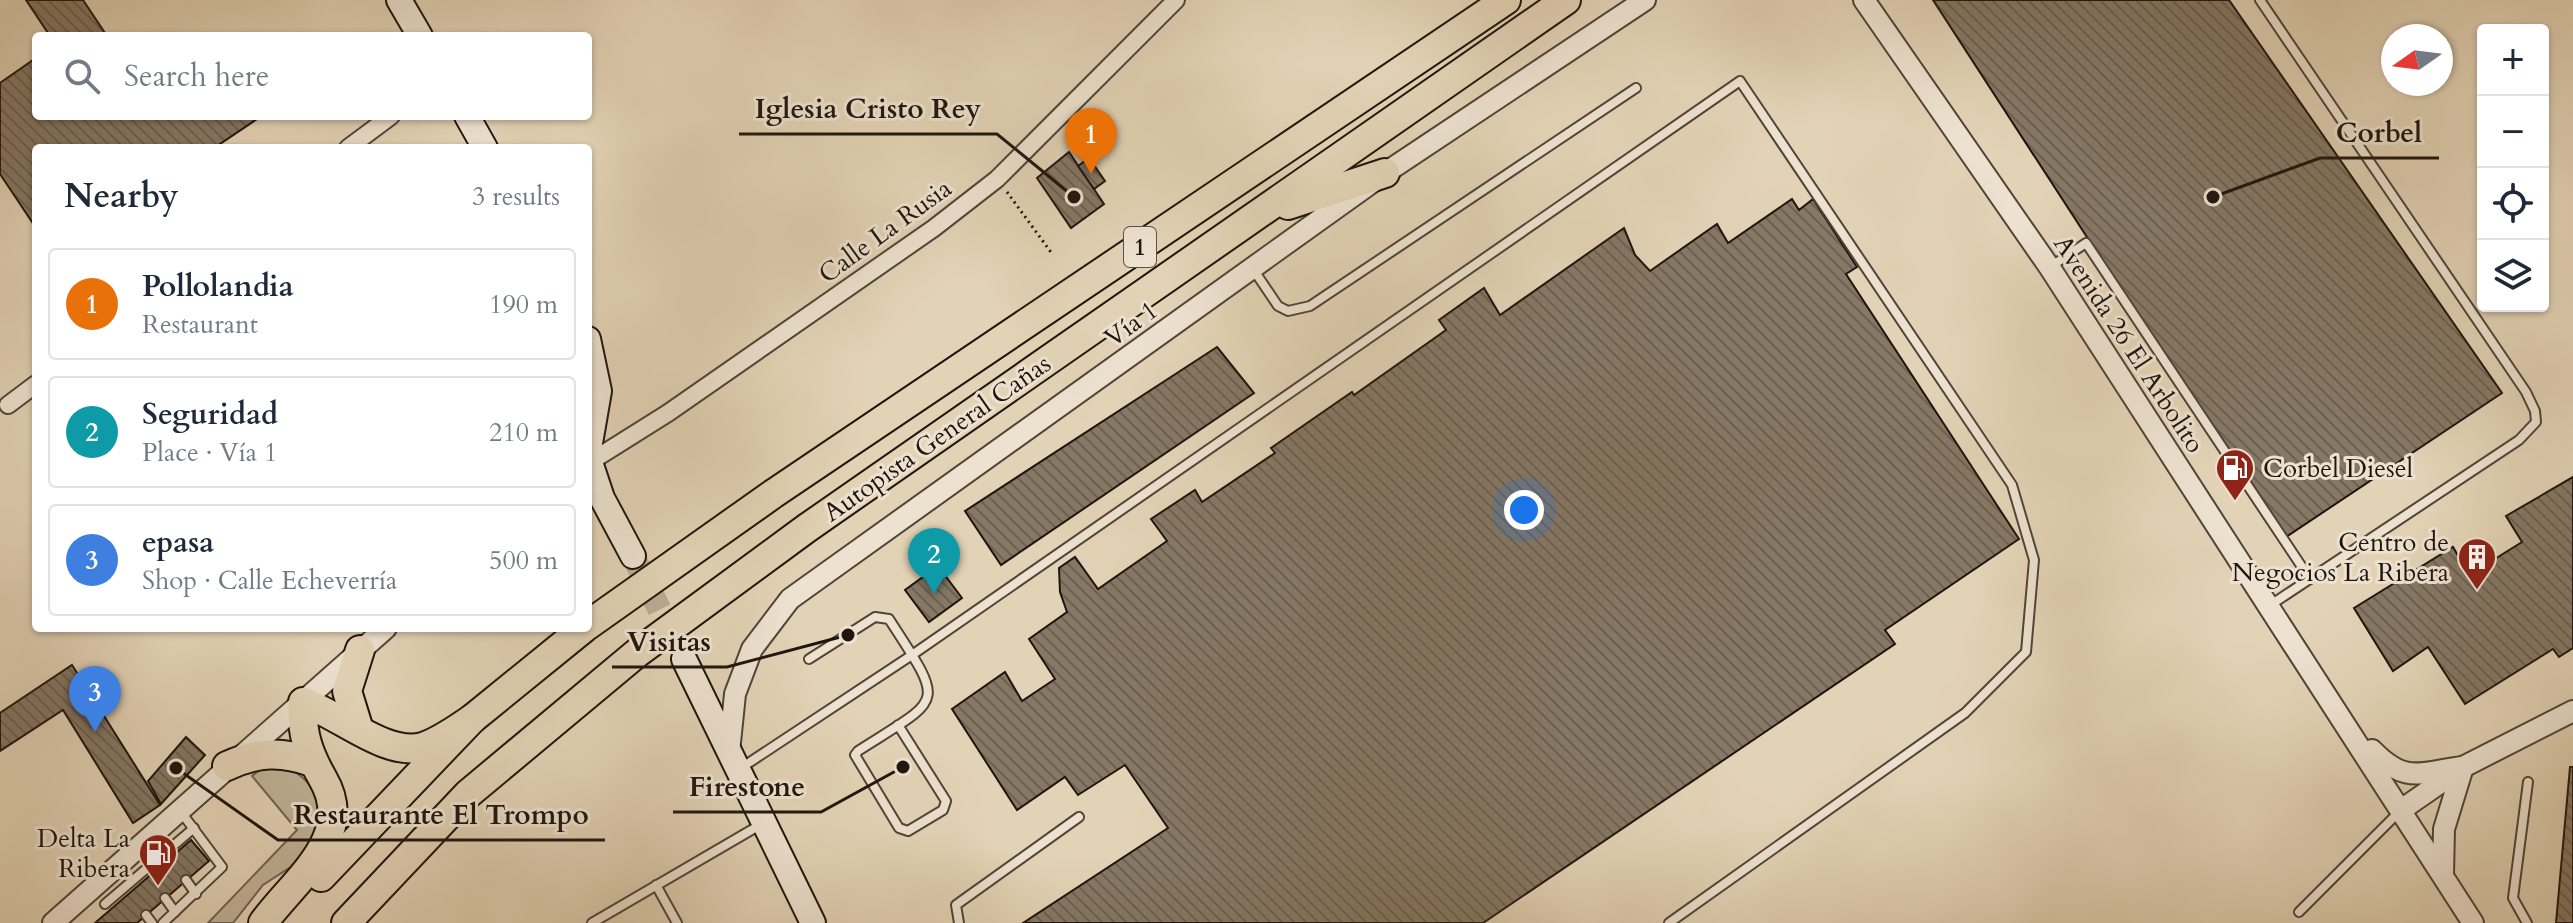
<!DOCTYPE html>
<meta charset="utf-8">
<style>
:root{--surface:#fff;--page:#f6f6f7;--text:#1f2937;--muted:#747a83;--line:#e0e1e3;--accent:#2563eb}
body{margin:0;font-family:Cardo,serif;background:var(--page);color:var(--text)}
.controls{position:absolute;right:24px;top:24px;display:grid;overflow:hidden;border-radius:8px;box-shadow:0 2px 6px #0004}
.controls button{width:72px;height:72px;display:grid;place-items:center;padding:0;border:0;border-bottom:2px solid var(--line);background:var(--surface);color:var(--text);font:40px sans-serif}
.compass{position:absolute;left:2381px;top:24px;width:72px;height:72px;border-radius:50%;background:var(--surface);box-shadow:0 2px 6px #0004;rotate:256deg}
.you{position:absolute;left:1524px;top:510px;width:28px;height:28px;margin:-20px;border:6px solid #fff;border-radius:50%;background:#1a73e8;box-shadow:0 0 0 12px #1a73e833}
.badge{display:grid;place-items:center;width:52px;height:52px;border-radius:50%;background:var(--accent);color:#fff;font-size:26px;font-weight:700}
.pin{position:absolute;translate:-50% -66px;filter:drop-shadow(0 2px 4px #0008)}
.pin::after{content:'';position:absolute;top:42px;width:28px;height:24px;background:inherit;clip-path:polygon(0 0,100% 0,50% 100%)}
.list{margin:0;padding:0;list-style:none}
h2{display:flex;justify-content:space-between;align-items:center;height:104px;margin:0;padding:0 32px;font-size:34px}
h2 small{font-size:26px;font-weight:400;color:var(--muted)}
.list li{display:grid;grid-template-columns:52px 1fr auto;gap:24px;align-items:center;box-sizing:border-box;height:112px;margin:0 16px 16px;padding:0 16px;border:2px solid var(--line);border-radius:8px}
.list b{display:block;font-size:30px;white-space:nowrap}
.list p{margin:0;font-size:26px;white-space:nowrap;color:var(--muted)}
.list em{font-size:26px;font-style:normal;color:var(--muted)}
.icon{flex:none;width:44px;height:44px;fill:none;stroke:currentColor;stroke-width:2;stroke-linecap:round;stroke-linejoin:round}
.map{position:relative;flex:none;width:2573px;height:923px;overflow:hidden}
.search{position:absolute;background:var(--surface);box-shadow:0 2px 6px #0004;left:32px;top:32px;width:560px;height:88px;display:flex;align-items:center;gap:20px;box-sizing:border-box;padding:0 28px;border-radius:8px;color:var(--muted);font-size:30px}
.panel{position:absolute;background:var(--surface);box-shadow:0 2px 6px #0004;left:32px;top:144px;width:560px;height:488px;border-radius:8px}
.map>svg:first-child{display:block}
.green{fill:#c2b399;stroke:#706454;stroke-width:2}
.building{fill:url(#building-back-hatch);stroke:#1f150e;stroke-width:2}
.lines{fill:none;stroke-linecap:round;stroke-linejoin:round}
.secondary-tunnel{stroke:#bcad94;stroke-width:24;stroke-dasharray:24 12;stroke-linecap:butt}
.service-casing{stroke:#504438;stroke-width:12}
.minor-casing{stroke:#504438;stroke-width:20}
.tertiary-casing{stroke:#504438;stroke-width:24}
.secondary-casing{stroke:#1f150e;stroke-width:28}
.trunk-casing{stroke:#1f150e;stroke-width:32}
.path{stroke:#1f150e;stroke-width:3;stroke-dasharray:2 4;stroke-linecap:butt}
.service{stroke:#ede2d0;stroke-width:8}
.minor{stroke:#ede2d0;stroke-width:16}
.tertiary{stroke:#ede2d0;stroke-width:20}
.secondary{stroke:#ede2d0;stroke-width:24}
.trunk{stroke:#e3d3b6;stroke-width:28}
.labels{text-anchor:middle;dominant-baseline:central;stroke-width:6;stroke-linejoin:round;paint-order:stroke}
.shield{fill:#ede2d0;stroke:#5d5248;stroke-width:2}
.shield-label{font-size:24px;font-weight:bold;fill:#1f150e}
.street-label{font-size:26px;fill:#1f150e;stroke:#ede2d0}
.poi-label{font-size:26px;fill:#1f150e;stroke:#ede2d0;text-anchor:end}
.leader{fill:none;stroke:#1f150e;stroke-width:3}
.callout-dot{fill:#1f150e;stroke:#ede2d0;stroke-width:3}
.callout-label{font-size:28px;text-anchor:middle;font-weight:bold;fill:#1f150e;stroke:#ede2d0;stroke-width:6;stroke-linejoin:round;paint-order:stroke}
</style>
<div class="map">
<svg width="2573" height="923" viewBox="0 0 2573 923">
<defs>
<pattern id="building-back-hatch" width="6" height="6" patternUnits="userSpaceOnUse" patternTransform="scale(2)"><rect width="6" height="6" fill="#857865"/><path d="M-1 5l2 2M0 0l6 6M5-1l2 2" fill="none" stroke="#6c6152"/></pattern>
</defs>
<rect width="100%" height="100%" fill="#e3d3b6"/>
<filter id="stains"><feTurbulence type="fractalNoise" baseFrequency=".0025" numOctaves="4"/><feColorMatrix values="0 0 0 0 .2 0 0 0 0 .09 0 0 0 0 .02 0 0 0 .5 -.17"/></filter>
<radialGradient id="worn" r=".72"><stop offset=".6" stop-color="#630" stop-opacity="0"/><stop offset="1" stop-color="#630" stop-opacity=".3"/></radialGradient>
<path class="green" d="M275,766C308,771 319,793 322,826L303,859L263,885L233,923H208L297,830L252,776L261,769Z"/>
<g class="building">
<polygon points="26,0 83,0 107,36 50,36"/>
<polygon points="1933,0 2229,0 2502,393 2283,539"/>
<polygon points="36,58 36,116 255,116 257,119 214,148 36,148 36,228 0,174 0,83"/>
<polygon points="1069,152 1104,204 1071,228 1037,178"/>
<polygon points="1089,158 1105,181 1094,189 1078,166"/>
<polygon points="1792,199 1799,210 1813,199 1857,267 1846,274 2019,539 1885,630 1895,644 1483,923 1023,923 1168,828 1125,765 1078,795 1065,777 1017,810 952,709 1005,672 1022,701 1055,679 1029,639 1067,612 1060,592 1059,568 1075,557 1098,589 1167,541 1151,519 1195,490 1202,502 1275,453 1271,448 1352,392 1354,395 1446,330 1439,320 1484,288 1500,315 1624,228 1635,255 1650,271 1717,224 1728,243"/>
<polygon points="1217,347 1254,393 1001,565 965,511"/>
<polygon points="2573,477 2573,648 2559,657 2553,649 2465,704 2428,647 2393,671 2354,608 2453,547 2469,575 2522,542 2506,516"/>
<polygon points="938,566 962,598 929,622 905,590"/>
<polygon points="72,665 160,805 133,823 63,710 0,751 0,713"/>
<polygon points="186,737 205,755 161,804 148,781"/>
<polygon points="2570,767 2573,767 2573,923 2556,923"/>
<polygon points="191,840 209,861 137,923 95,923"/>
</g>
<g class="lines">
<polyline class="secondary-tunnel" points="633,556 684,659"/>
<defs>
<g id="service">
<polyline points="2260,0 2526,392 2535,411 2536,422 2519,440 2269,606"/>
<polyline points="2050,267 2086,243 2310,579"/>
<polyline points="1253,269 1278,306 1288,311 1310,306 1636,88"/>
<path d="M809,659L875,617L889,619C946,707 944,696 858,751L855,755L899,828L908,831L943,810L946,801L898,725"/>
<polyline points="741,768 912,655 1740,81 2012,485 2034,560 2026,652 1965,713 1669,923"/>
<polyline points="186,880 196,894"/>
<polyline points="656,885 677,923"/>
<polyline points="165,898 175,912"/>
<polyline points="105,904 194,828"/>
<polyline points="2299,912 2400,811"/>
<polyline points="146,915 152,923"/>
<polyline points="163,923 222,867 181,812"/>
<polyline points="592,923 760,825"/>
<polyline points="959,923 956,905 1079,817"/>
<polyline points="2527,923 2513,898 2528,782"/>
</g>
<g id="minor">
<polyline points="348,148 391,116"/>
<polyline points="8,405 36,384"/>
<polyline points="590,462 668,413 934,228 997,179 1176,0"/>
</g>
<g id="tertiary">
<polyline points="1864,0 2050,268 2473,923"/>
<path d="M2372,750C2406,785 2420,772 2463,767L2444,829L2443,875"/>
<polyline points="729,752 735,694 752,649 790,599 1385,173 1645,0"/>
<polyline points="2401,810 2463,767 2573,711"/>
<polyline points="53,923 386,628"/>
</g>
<g id="secondary">
<polyline points="399,0 420,36"/>
<polyline points="467,116 485,148"/>
<polyline points="588,339 599,391 589,449 590,462 602,498 633,556"/>
<polyline points="684,659 813,923"/>
</g>
<g id="trunk">
<polyline points="1288,205 1385,173"/>
<polyline points="588,625 773,494 1506,0"/>
<polyline points="359,730 347,691 360,650"/>
<path d="M227,766C257,752 281,751 312,762"/>
<polyline points="321,877 472,719 584,628"/>
<path d="M263,923C293,881 357,837 323,779C308,753 301,732 303,702C340,715 386,757 423,747C441,741 457,729 472,719"/>
<polyline points="346,923 468,794 637,653 807,528 1566,0"/>
</g>
</defs>
<use href="#service" class="service-casing"/>
<use href="#minor" class="minor-casing"/>
<use href="#tertiary" class="tertiary-casing"/>
<use href="#secondary" class="secondary-casing"/>
<use href="#trunk" class="trunk-casing"/>
<polyline class="path" points="1007,192 1053,255"/>
<use href="#service" class="service"/>
<use href="#minor" class="minor"/>
<use href="#tertiary" class="tertiary"/>
<use href="#secondary" class="secondary"/>
<use href="#trunk" class="trunk"/>
</g>
<defs>
<symbol id="fuel-pin" viewBox="-11 -11 22 30"><path d="M0 17L-7.5 6A9.5 9.5 0 1 1 7.5 6Z" fill="#8f2418" stroke="#ede2d0"/><path d="M-5.5-6h7V0h2V4h1.3V-2.5L3-4.5l.8-.8L6-3V5H2.5V1h-1V6h-7ZM-4.2-4.7v3.2H.2V-4.7Z" fill="#fff"/></symbol>
<symbol id="building-pin" viewBox="-11 -11 22 30"><path d="M0 17L-7.5 6A9.5 9.5 0 1 1 7.5 6Z" fill="#8f2418" stroke="#ede2d0"/><path d="M-4-6H4V6H1V3H-1V6H-4ZM-2.5-4.3h1.7v1.8h-1.7ZM.8-4.3h1.7v1.8H.8ZM-2.5-1h1.7V.8h-1.7ZM.8-1h1.7V.8H.8Z" fill="#fff"/></symbol>
</defs>
<g fill-rule="evenodd">
<use href="#fuel-pin" x="2213" y="446" width="44" height="60"/>
<use href="#building-pin" x="2455" y="535" width="44" height="60"/>
<use href="#fuel-pin" x="136" y="831" width="44" height="60"/>
</g>
<g class="labels">
<rect class="shield" x="1124" y="227" width="32" height="40" rx="6"/>
<g class="shield-label">
<text x="1140" y="247">1</text>
</g>
<g class="street-label">
<text transform="translate(885 231) rotate(-36)">Calle La Rusia</text>
<text transform="translate(1131 324) rotate(-36)">Vía 1</text>
<text transform="translate(2129 344) rotate(57)">Avenida 26 El Arbolito</text>
<text transform="translate(937 438) rotate(-35)">Autopista General Cañas</text>
</g>
<g class="poi-label">
<text x="2263" y="468" text-anchor="start">Corbel Diesel</text>
<text x="2449" y="542">Centro de<tspan x="2449" dy="30">Negocios La Ribera</tspan></text>
<text x="130" y="838">Delta La<tspan x="130" dy="30">Ribera</tspan></text>
</g>
</g>
<path class="leader" d="M1074 197L997 134H739M2213 197L2320 158H2439M848 635L727 667H612M903 767L821 812H673M176 768L278 840H605"/>
<g class="callout-dot">
<circle cx="1074" cy="197" r="8"/>
<circle cx="2213" cy="197" r="8"/>
<circle cx="848" cy="635" r="8"/>
<circle cx="903" cy="767" r="8"/>
<circle cx="176" cy="768" r="8"/>
</g>
<g class="callout-label">
<text x="868" y="118">Iglesia Cristo Rey</text>
<text x="2379" y="142">Corbel</text>
<text x="669" y="651">Visitas</text>
<text x="747" y="796">Firestone</text>
<text x="441" y="824">Restaurante El Trompo</text>
</g>
<rect width="100%" height="100%" filter="url(#stains)"/>
<rect width="100%" height="100%" fill="url(#worn)"/>
</svg>
<div class="controls">
<button>+</button>
<button>−</button>
<button><svg class="icon" aria-label="locate" viewBox="0 0 24 24"><circle cx="12" cy="12" r="6"/><path d="M12 2v4M12 18v4M2 12h4M18 12h4"/></svg></button>
<button><svg class="icon" aria-label="layers" viewBox="0 0 24 24"><path d="M12 4l9 5-9 5-9-5zM3 14l9 5 9-5"/></svg></button>
</div>
<svg class="compass" viewBox="-18 -18 36 36"><path d="M0-13l5 13h-10z" fill="#e53935"/><path d="M0 13l5-13h-10z" fill="#747a83"/></svg>
<div class="you"></div>
<div class="pin badge" style="left:1091px;top:174px;background:#e8710a">1</div>
<div class="pin badge" style="left:934px;top:594px;background:#0f9aa8">2</div>
<div class="pin badge" style="left:95px;top:732px;background:#3f7fe0">3</div>
<div class="search"><svg class="icon" aria-label="search" viewBox="0 0 24 24"><circle cx="10" cy="10" r="6"/><path d="M15 15l6 6"/></svg>Search here</div>
<section class="panel">
<h2>Nearby<small>3 results</small></h2>
<ul class="list">
<li><span class="badge" style="background:#e8710a">1</span><div><b>Pollolandia</b><p>Restaurant</p></div><em>190 m</em></li>
<li><span class="badge" style="background:#0f9aa8">2</span><div><b>Seguridad</b><p>Place · Vía 1</p></div><em>210 m</em></li>
<li><span class="badge" style="background:#3f7fe0">3</span><div><b>epasa</b><p>Shop · Calle Echeverría</p></div><em>500 m</em></li>
</ul>
</section>
</div>
